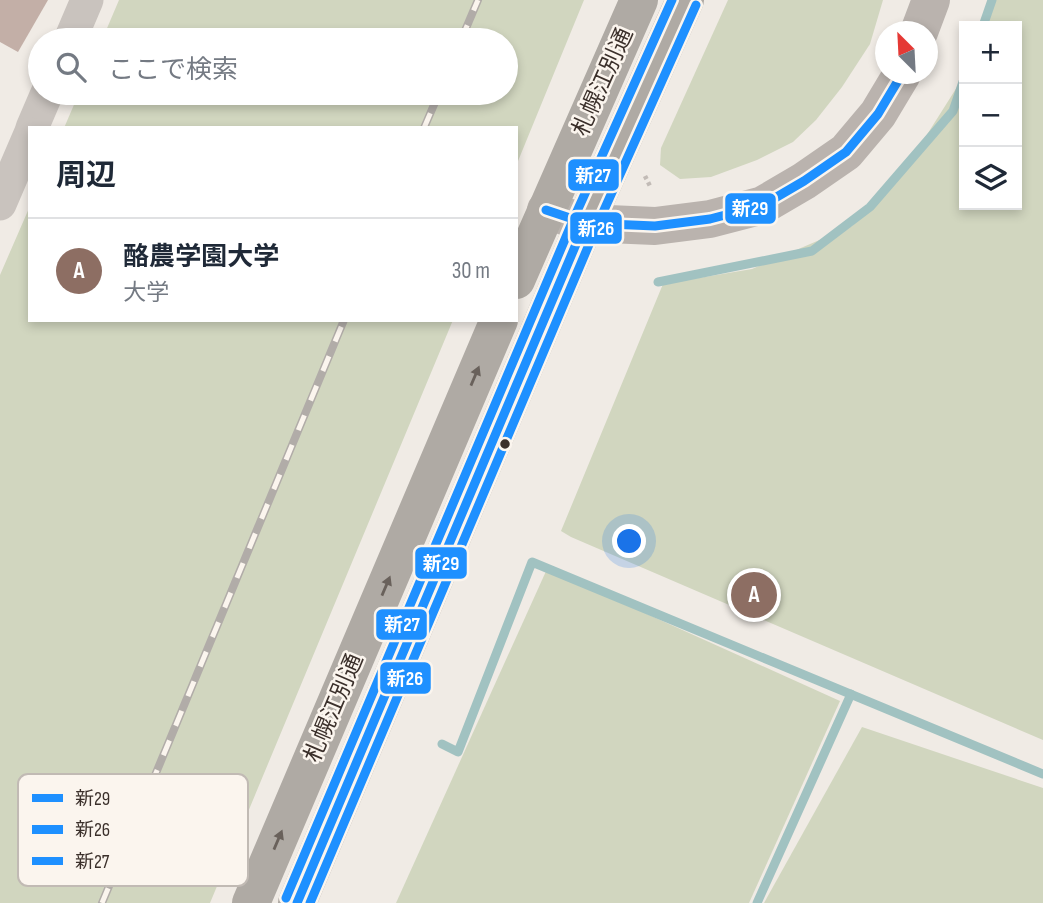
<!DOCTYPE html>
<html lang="ja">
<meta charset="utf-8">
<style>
:root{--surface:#fff;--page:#f6f6f7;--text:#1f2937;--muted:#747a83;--line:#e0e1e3;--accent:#7a716c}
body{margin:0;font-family:"Sofia Sans Condensed","Noto Sans JP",sans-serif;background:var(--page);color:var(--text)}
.controls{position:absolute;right:21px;top:21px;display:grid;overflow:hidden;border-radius:0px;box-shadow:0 4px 10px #0003}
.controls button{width:63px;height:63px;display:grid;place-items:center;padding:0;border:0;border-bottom:2px solid var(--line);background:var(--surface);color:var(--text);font:35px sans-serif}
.compass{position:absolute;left:875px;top:21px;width:63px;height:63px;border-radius:50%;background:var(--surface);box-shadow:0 4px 10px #0003;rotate:336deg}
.you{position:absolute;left:630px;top:542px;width:24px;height:24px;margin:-18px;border:5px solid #fff;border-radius:50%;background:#1a73e8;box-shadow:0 0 0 10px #1a73e833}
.badge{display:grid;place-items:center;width:46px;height:46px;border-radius:50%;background:var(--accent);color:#fff;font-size:23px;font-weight:700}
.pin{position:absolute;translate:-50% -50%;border:4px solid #fff;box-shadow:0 2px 7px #0006}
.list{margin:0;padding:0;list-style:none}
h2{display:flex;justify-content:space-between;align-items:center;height:91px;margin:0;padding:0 28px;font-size:30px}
h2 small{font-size:23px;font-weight:400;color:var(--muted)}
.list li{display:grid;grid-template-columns:46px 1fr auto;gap:21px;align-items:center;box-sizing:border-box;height:105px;padding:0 28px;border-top:2px solid var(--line)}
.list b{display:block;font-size:26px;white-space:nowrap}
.list p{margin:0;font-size:23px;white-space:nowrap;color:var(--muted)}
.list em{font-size:23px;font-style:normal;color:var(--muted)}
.icon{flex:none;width:38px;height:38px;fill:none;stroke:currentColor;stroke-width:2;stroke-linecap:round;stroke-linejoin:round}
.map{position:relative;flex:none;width:1043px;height:903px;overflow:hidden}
.search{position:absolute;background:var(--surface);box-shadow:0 4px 10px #0003;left:28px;top:28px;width:490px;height:77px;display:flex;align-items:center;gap:18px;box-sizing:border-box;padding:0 24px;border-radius:38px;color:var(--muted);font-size:26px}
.panel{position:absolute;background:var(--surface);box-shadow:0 4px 10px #0003;left:28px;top:126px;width:490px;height:196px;border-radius:0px}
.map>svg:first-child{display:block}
.green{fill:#d1d6bf}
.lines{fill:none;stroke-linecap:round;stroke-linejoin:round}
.stream{stroke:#a1c2c1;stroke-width:9}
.building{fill:#c3afa7}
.path{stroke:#c2bbb6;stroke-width:4.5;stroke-dasharray:3.5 3.5;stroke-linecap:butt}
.street{stroke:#c9c3be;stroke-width:33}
.secondary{stroke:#bab3ae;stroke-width:38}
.highway{stroke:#afaaa4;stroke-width:38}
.rail-casing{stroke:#b1aca8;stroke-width:8}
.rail{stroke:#fbf5ee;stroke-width:5;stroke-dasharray:16;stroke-linecap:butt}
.bus-1-casing{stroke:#fbf5ee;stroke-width:14}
.bus-2-casing{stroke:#fbf5ee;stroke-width:14}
.bus-3-casing{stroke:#fbf5ee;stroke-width:14}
.bus-1{stroke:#1e90ff;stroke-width:9}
.bus-2{stroke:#1e90ff;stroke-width:9}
.bus-3{stroke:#1e90ff;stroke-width:9}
.oneway{fill:#69615b}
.bus-dot{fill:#3b302b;stroke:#fbf5ee;stroke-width:2.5}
.labels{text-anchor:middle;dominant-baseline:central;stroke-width:5;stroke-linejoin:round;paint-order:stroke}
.street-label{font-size:23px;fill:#3b302b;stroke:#fbf5ee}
.key{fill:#fbf5ee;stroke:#c1bab4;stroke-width:2}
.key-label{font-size:19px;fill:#3b302b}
.line-badge{stroke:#fbf5ee;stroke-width:2.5}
.badge-label{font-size:19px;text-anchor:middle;font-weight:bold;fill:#fff}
</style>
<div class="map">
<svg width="1043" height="903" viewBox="0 0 1043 903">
<rect width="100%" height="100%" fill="#f0ebe5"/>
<g class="green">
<polygon points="119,0 584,0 516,166 516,128 64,128 79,93 506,93 506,40 102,40"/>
<polygon points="728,0 883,0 870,44 842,87 816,120 793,142 757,160 711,177 680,179 660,165 661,148"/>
<polygon points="993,0 1043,0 1043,740 571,537 561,531 663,284 752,269 852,226 904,171 964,76 964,205 1017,205 1017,26 985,26"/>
<polygon points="30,206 30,320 453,320 210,903 0,903 0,275"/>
<polygon points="547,569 840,701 749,903 396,903"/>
<polygon points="862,727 1043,788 1043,903 764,903"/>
</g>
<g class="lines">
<g class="stream">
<polyline points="983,26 992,0"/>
<polyline points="658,282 812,251 870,207 953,111 964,79"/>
<polyline points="442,744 458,752 532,562 1043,774"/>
<polyline points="757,903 851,694"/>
</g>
</g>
<polygon class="building" points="0,0 48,0 18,52 0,42"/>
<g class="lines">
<polyline class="path" points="645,176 650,186"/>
<g class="street">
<polyline points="70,40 87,0"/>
<polyline points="32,128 47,93"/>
<polyline points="0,204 30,134"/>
</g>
<g class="secondary">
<polyline points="919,32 931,0"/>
<polyline points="546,210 585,223 655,226 710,219 763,205 804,181 846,152 878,114 902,74"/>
</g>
<g class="highway">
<polyline points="516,280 639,0"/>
<polyline points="251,903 499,320"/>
<polyline points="297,903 585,223 685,0"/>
</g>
<defs>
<g id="rail">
<polyline points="461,40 478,0"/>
<polyline points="424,128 439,93"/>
<polyline points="102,903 344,320"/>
</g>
</defs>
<use href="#rail" class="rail-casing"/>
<use href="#rail" class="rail"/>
<defs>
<g id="bus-1">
<polyline points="546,210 585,223 655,226 710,219 763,205 804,181 846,152 878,114 902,74"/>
<polyline points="297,903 585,223"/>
</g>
<polyline id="bus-2" points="310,903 596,228 696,5"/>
<polyline id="bus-3" points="286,898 574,218 672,0"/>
</defs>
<use href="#bus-1" class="bus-1-casing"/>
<use href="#bus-2" class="bus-2-casing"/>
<use href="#bus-3" class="bus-3-casing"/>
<use href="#bus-1" class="bus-1"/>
<use href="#bus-2" class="bus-2"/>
<use href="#bus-3" class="bus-3"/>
</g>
<defs><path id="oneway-solid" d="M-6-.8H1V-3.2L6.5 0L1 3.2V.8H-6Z" transform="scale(1.75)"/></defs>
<g class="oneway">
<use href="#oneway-solid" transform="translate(475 376) rotate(-67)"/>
<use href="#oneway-solid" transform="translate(386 586) rotate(-67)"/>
<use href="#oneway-solid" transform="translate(278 840) rotate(-67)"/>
</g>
<circle class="bus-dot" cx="505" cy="444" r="6"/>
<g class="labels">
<g class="street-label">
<text transform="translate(603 82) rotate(-66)">札幌江別通</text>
<text transform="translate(334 708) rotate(-67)">札幌江別通</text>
</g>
</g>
<rect x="18" y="774" width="230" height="112" rx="10" class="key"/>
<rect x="32" y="794" width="31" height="8" fill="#1e90ff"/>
<rect x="32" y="825" width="31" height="9" fill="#1e90ff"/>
<rect x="32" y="857" width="31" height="8" fill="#1e90ff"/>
<g class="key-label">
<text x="75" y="805">新29</text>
<text x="75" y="836">新26</text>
<text x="75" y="868">新27</text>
</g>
<g class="line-badge">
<rect x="567" y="158" width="53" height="34" rx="7" fill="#1e90ff"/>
<rect x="724" y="192" width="53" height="33" rx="7" fill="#1e90ff"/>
<rect x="569" y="211" width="54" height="34" rx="7" fill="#1e90ff"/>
<rect x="414" y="546" width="54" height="34" rx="7" fill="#1e90ff"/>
<rect x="375" y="608" width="53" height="33" rx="7" fill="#1e90ff"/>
<rect x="379" y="661" width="53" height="34" rx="7" fill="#1e90ff"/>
</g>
<g class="badge-label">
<text x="593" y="182">新27</text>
<text x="750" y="215">新29</text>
<text x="596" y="235">新26</text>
<text x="441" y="570">新29</text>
<text x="402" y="631">新27</text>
<text x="405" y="685">新26</text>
</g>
</svg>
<div class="controls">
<button>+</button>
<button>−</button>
<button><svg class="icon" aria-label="layers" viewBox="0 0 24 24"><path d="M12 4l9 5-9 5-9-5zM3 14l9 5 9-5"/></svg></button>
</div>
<svg class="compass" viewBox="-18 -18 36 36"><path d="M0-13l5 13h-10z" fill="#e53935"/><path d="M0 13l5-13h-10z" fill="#747a83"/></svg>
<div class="you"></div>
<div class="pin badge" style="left:754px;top:595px;background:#8d6e63">A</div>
<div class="search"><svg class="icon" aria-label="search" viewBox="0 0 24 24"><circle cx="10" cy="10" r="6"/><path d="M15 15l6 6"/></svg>ここで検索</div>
<section class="panel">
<h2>周辺<small></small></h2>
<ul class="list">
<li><span class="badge" style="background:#8d6e63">A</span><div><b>酪農学園大学</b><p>大学</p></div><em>30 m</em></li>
</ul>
</section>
</div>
